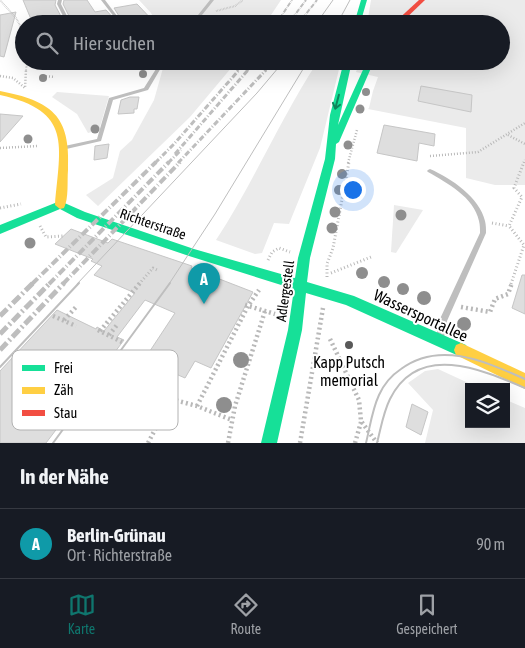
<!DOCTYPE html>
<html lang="de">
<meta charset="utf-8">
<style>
:root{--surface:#171b24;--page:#20242c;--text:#f1f3f6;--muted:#9ea1a6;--line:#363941;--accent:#0f766e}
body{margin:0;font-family:"Asap Condensed",sans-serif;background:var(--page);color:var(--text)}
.controls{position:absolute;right:15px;bottom:15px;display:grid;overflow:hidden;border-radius:0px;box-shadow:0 5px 20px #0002}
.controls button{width:45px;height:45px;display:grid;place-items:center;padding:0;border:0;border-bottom:1px solid var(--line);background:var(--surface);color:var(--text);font:25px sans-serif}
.you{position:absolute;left:352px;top:189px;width:18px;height:18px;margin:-12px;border:4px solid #fff;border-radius:50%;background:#1a73e8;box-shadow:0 0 0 8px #1a73e833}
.badge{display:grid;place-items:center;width:32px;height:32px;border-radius:50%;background:var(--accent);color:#fff;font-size:16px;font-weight:700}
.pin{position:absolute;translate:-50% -41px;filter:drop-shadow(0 1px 2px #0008)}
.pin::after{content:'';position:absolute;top:26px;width:18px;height:15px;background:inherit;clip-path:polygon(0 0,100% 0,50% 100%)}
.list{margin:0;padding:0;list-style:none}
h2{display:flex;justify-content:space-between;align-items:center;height:65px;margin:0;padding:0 20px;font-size:21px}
h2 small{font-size:16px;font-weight:400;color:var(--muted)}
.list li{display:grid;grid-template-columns:32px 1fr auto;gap:15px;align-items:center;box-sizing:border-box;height:70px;padding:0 20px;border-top:1px solid var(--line)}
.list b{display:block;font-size:19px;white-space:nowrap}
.list p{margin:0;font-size:16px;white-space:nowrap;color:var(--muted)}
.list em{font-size:16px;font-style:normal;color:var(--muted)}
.icon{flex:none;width:28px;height:28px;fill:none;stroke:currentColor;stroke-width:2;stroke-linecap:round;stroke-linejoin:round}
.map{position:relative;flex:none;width:525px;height:443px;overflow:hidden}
.search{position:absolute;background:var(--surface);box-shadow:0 5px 20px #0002;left:15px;right:15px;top:15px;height:55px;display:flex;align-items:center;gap:12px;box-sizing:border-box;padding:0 18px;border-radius:28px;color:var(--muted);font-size:19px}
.sheet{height:135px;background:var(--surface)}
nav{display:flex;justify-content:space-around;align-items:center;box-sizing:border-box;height:70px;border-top:1px solid var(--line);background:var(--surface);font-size:14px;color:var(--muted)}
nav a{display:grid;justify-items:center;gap:2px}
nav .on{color:var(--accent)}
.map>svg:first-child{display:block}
.green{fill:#ebebeb}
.building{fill:#dedede;stroke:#c6c6c6}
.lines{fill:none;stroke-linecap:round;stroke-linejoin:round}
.path-far3{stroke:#b9b9b9;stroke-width:2;stroke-dasharray:0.5 1;stroke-linecap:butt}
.path-far2{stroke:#b9b9b9;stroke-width:2.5;stroke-dasharray:1 2;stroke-linecap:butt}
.path-far1{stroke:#b9b9b9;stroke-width:3;stroke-dasharray:1 2.5;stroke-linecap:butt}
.path{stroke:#b9b9b9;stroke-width:4.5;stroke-dasharray:2 3;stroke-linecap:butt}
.lane{fill:#bebebe;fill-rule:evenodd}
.fast{fill:#16e098;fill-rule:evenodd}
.slow{fill:#ffcf43;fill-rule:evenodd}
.jam{fill:#f24e42;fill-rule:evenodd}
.tram-far1{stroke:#bebebe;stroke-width:1}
.tram{stroke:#bebebe;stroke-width:2}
.rail-far3{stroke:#bebebe;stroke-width:2;stroke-dasharray:4.5 1 0.5 1;stroke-linecap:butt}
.rail-far2{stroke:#bebebe;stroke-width:3;stroke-dasharray:5.5 2 1 2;stroke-linecap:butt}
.rail-far1{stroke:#bebebe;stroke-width:4;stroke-dasharray:8 2.5 1 2.5;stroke-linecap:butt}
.rail{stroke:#bebebe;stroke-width:5;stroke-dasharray:10 3 2 3;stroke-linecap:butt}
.tree{fill:#8e8e8e}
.oneway{stroke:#0d865b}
.poi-dot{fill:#595959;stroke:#fff;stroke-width:2}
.labels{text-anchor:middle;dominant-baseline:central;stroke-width:4;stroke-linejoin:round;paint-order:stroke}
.street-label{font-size:14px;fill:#000;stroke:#fff}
.near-street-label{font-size:16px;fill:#000;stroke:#fff}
.near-poi-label{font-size:16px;fill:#000;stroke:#fff}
.key{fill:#fff;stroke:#b2b2b2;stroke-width:1}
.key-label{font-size:14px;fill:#000}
</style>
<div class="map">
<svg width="525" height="443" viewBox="0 0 525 443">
<rect width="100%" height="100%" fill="#fff"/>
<g class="green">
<polygon points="139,0 281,0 265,24 157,24 151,13"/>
<polygon points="371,0 525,0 525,185 495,185 466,178 466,128 368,109 369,108 373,91 378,77 356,72 360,61 501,61 501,24 367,24"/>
<polygon points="165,61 237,61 190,117 98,206 86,195 113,178 120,151 132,140 154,100"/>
<path d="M318,61H341L320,148L289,224L274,223L262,253L255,254L216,240C254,182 280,119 318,61Z"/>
<polygon points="57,92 109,96 99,130 88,133 77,114 52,97"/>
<polygon points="394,205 423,210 396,253 391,252"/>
<polygon points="438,369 477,387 469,387 469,424 506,424 506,400 525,408 525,443 425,443 433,410 408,383 425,371"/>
</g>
<g class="building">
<polygon points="23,0 56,0 55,5 65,24 33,24"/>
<polygon points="64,0 87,0 95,12 106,10 115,20 118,19 119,16 114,8 137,4 156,24 73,24 63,4"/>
<polygon points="16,12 4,57 0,56 0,15"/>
<polygon points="421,86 472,95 471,112 418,101"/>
<polygon points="130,97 139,97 137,109 134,109 134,113 118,114 121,100"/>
<polygon points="0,114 23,116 0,142"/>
<polygon points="384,125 435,134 434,146 419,143 417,161 377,153"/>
<polygon points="109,144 107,158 94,160 95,146"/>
<polygon points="71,229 108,243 112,239 192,266 191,268 253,292 211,368 195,361 185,378 144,360 175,313 145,300 117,337 124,340 46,443 0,443 0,371 57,310 96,329 97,327 104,331 135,293 94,275 102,266 91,261 93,259 55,244"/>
<polygon points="522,275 525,275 525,314 512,308"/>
<polygon points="412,404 428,412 421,435 406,427"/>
</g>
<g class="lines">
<g class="path-far3">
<polyline points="0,0 16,18 24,33"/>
<polyline points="216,11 235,6 243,0"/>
<polyline points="82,24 108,19"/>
<polyline points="16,38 24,35"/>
<polyline points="26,71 27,61"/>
</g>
<g class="path-far2">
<polyline points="0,76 13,78 25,88 26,70"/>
<polyline points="43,76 55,77"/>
<polyline points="508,135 525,144"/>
<polyline points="0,148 38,146"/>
<polyline points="430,156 478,152 525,123"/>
<polyline points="348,163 357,130"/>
<polyline points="524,163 525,160"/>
</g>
<g class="path-far1">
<polyline points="0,208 21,204"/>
<polyline points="492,223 509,226"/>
<polyline points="40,226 46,237 63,236"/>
<polyline points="268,260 272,252 279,248 290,252"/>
<polyline points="331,273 371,257"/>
<polyline points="327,277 327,264 333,248 349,162"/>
<polyline points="139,284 153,268 159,271"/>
<polyline points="511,284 524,245 509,226 522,197 514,188 524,162"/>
</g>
<g class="path">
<polyline points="245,305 275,314"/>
<polyline points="461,307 490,312 495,299 508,294 512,283"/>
<polyline points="53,316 76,326"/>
<polyline points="64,320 77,306"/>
<polyline points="98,330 122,342"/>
<polyline points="100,331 140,283"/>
<polyline points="109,335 117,325"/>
<polyline points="330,339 359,400 361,421 377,443"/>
<polyline points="197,406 248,306 259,290"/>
<polyline points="148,443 171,399 197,406 232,420"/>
<polyline points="228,443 235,406 265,311"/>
<polyline points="300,443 323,308"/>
<polyline points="355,443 361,422"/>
</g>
<g class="lane">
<polygon points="58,0 62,0 61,4 71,24 67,24 57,4"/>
<polygon points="101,0 105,0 117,16 117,18 115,18"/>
<polygon points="210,0 214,0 202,15 202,24 198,24 198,15"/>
<polygon points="161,61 165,61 148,90 113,100 101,141 62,150 60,149 60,147 97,139 109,98 144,88"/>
<path d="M430,169C451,178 480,198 485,221C486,225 486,229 486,233L447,321L444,338L443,341L440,342L437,341L436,338L439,321L480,233C480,229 480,225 479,221C474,197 447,183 428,172L427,171L428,170Z"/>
</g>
<g class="fast">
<polygon points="361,0 367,0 360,24 354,24"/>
<polygon points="344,61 352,61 338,125 367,61 374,61 339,142 336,144 335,159 310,258 307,282 354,296 466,345 468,350 466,355 461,357 346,305 306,293 302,330 277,443 261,443 288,330 294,289 189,256 77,218 60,209 0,234 0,225 60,201 85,212 194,249 295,278 298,258 325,159 330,115"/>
</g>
<g class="slow">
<path d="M0,91C51,101 71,115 68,170C67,181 69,198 64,208L60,209L55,205C60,145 73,111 0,95Z"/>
<polygon points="461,343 525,373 525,389 456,355 454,350 456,345"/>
</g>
<polygon class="jam" points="419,0 425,0 400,24 393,24"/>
<g class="tram-far1">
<polyline points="316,24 333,0"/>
<polyline points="337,24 350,0"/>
<polyline points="77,284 257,93 284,61"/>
<polyline points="169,284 215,214 308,61"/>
</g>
<g class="tram">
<polyline points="0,367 79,283"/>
<polyline points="53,443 170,283"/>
<path d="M366,443C370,427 372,410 379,395C384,384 392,375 401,369C440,340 486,362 525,379"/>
<path d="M377,443C381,428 383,413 390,399C418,342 481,369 525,388"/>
</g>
<g class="rail-far3">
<polyline points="276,24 292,0"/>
<polyline points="288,24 306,0"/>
<polyline points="298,24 317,0"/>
<polyline points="237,71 246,61"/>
<polyline points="247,71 256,61"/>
<polyline points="265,71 274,61"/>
</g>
<g class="rail-far2">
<polyline points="175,154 248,70"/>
<polyline points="155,163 174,144 239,70"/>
<polyline points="168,163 181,150"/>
<polyline points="178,163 266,70"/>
</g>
<g class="rail-far1">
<polyline points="32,284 156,162"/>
<polyline points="49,284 169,162"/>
<polyline points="63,284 180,162"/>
</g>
<g class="rail">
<polyline points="0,316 33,283"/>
<polyline points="0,334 50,283"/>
<polyline points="0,350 64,283"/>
</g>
</g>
<g class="tree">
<circle cx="143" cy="74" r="4"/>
<circle cx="43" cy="78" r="4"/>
<circle cx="366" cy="92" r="4"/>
<circle cx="360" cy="109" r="4.5"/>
<circle cx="95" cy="129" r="4.5"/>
<circle cx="28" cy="139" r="4.5"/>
<circle cx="348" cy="145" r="4.5"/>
<circle cx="342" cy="174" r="5"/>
<circle cx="339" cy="190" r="5"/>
<circle cx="335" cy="212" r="5.5"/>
<circle cx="401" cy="215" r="5.5"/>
<circle cx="332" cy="228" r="5.5"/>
<circle cx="30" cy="243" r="5.5"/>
<circle cx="362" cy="273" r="6"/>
<circle cx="384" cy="282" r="6"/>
<circle cx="403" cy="289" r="6"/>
<circle cx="424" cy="298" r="7"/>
<circle cx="464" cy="324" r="7"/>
<circle cx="241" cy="360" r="8"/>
<circle cx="224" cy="405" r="8"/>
</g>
<defs><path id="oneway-shaft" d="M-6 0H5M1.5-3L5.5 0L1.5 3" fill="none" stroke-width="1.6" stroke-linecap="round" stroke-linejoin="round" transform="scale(1.25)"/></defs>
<use class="oneway" href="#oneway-shaft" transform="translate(337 102) rotate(105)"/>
<circle class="poi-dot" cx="349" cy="345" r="5"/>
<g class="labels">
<g class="street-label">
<text transform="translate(153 224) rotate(19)">Richterstraße</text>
<text transform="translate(285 291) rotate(-82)">Adlergestell</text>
</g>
<g class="near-street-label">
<text transform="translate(421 315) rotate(25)">Wassersportallee</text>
</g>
<g class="near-poi-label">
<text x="349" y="362">Kapp Putsch<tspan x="349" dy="18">memorial</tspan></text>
</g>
</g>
<rect x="12" y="350" width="166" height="80" rx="8" class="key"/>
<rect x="22" y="365" width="23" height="6" fill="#16e098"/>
<rect x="22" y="387" width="23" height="7" fill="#ffcf43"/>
<rect x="22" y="410" width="23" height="6" fill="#f24e42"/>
<g class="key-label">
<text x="54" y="373">Frei</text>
<text x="54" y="395">Zäh</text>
<text x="54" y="418">Stau</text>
</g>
</svg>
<div class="controls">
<button><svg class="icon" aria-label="layers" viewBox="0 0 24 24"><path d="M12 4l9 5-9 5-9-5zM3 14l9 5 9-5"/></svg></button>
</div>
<div class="you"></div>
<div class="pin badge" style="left:204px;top:304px;background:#0f9aa8">A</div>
<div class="search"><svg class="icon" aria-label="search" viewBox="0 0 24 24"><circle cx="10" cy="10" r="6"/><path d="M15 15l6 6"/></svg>Hier suchen</div>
</div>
<section class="sheet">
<h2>In der Nähe<small></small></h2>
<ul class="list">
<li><span class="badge" style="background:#0f9aa8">A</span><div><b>Berlin-Grünau</b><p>Ort · Richterstraße</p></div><em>90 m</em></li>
</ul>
</section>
<nav>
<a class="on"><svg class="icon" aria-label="map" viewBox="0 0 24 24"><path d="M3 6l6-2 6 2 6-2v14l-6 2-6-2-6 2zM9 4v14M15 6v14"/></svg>Karte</a>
<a><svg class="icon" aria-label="directions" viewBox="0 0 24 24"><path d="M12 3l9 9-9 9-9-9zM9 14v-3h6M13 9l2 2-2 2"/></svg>Route</a>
<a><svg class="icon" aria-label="saved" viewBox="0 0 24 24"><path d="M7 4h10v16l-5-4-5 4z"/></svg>Gespeichert</a>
</nav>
